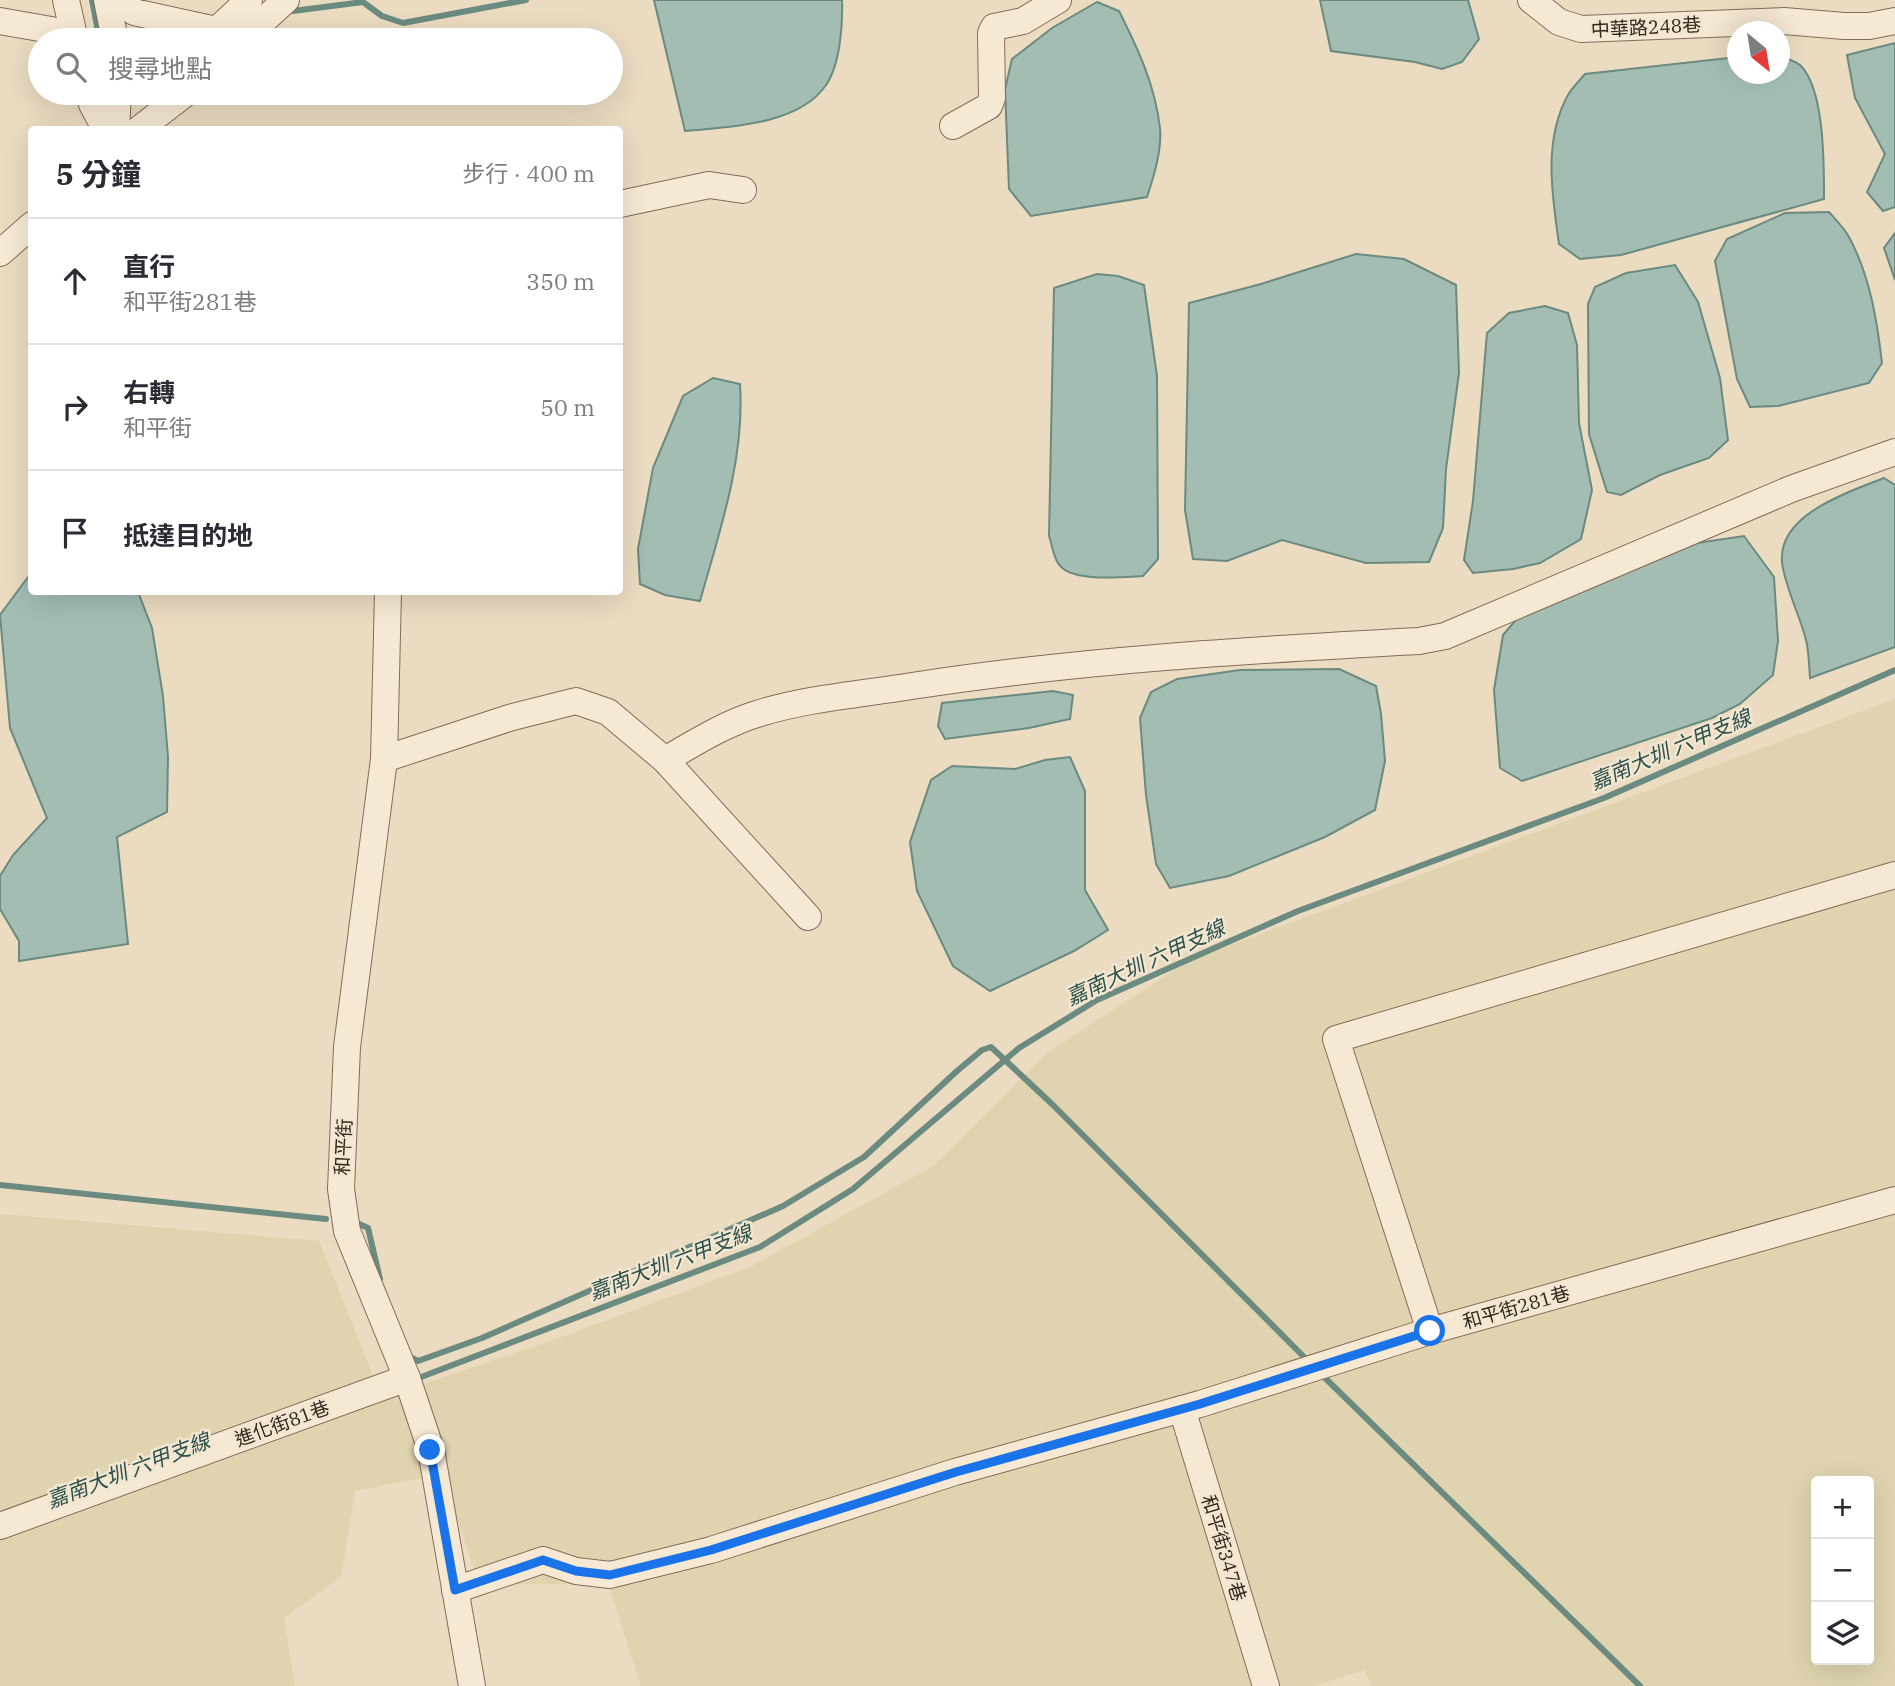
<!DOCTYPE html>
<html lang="zh-TW">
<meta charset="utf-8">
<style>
:root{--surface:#fff;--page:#f7f7f7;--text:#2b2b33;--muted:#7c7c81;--line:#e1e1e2}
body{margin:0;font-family:"IBM Plex Serif","Noto Sans TC",serif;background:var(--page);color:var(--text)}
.controls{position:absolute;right:21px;bottom:21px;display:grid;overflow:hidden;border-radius:7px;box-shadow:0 7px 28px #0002}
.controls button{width:63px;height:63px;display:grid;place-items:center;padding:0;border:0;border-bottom:2px solid var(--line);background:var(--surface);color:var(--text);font:35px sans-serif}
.compass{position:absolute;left:1727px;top:21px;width:63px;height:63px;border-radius:50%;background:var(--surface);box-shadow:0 7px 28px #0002;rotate:150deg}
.stop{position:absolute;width:21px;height:21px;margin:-16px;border:5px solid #1a73e8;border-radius:50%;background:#fff}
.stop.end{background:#1a73e8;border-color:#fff;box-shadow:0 2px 7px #0008}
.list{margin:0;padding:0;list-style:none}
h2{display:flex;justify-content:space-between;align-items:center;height:91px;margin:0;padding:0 28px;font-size:30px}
h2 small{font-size:23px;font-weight:400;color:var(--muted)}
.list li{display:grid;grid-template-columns:46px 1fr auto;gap:21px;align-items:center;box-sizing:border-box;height:126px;padding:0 28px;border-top:2px solid var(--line)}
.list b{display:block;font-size:26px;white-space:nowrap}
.list p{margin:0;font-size:23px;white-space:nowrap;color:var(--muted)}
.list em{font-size:23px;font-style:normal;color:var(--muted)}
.icon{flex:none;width:38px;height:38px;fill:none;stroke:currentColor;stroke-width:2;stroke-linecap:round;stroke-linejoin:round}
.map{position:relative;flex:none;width:1895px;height:1686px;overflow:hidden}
.search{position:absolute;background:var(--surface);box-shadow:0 7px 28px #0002;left:28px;top:28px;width:595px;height:77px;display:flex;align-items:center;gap:18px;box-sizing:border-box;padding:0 24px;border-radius:38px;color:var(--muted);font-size:26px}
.panel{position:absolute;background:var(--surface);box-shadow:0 7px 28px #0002;left:28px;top:126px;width:595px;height:469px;border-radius:7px}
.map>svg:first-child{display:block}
.farmland{fill:#dfd4af;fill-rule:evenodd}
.water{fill:#a3bdb3;stroke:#6b8a80;stroke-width:2}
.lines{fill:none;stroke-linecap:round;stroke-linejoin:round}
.stream{stroke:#6b8a80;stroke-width:6}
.minor-casing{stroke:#826c5a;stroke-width:28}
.minor{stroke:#f6e9d3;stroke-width:26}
.route{stroke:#1a73e8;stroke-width:9}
.labels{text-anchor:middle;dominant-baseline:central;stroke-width:5;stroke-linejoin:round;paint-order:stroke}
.street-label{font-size:19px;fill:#33261d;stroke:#f2e6d0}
.water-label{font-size:21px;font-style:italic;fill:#2d514d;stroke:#f2e6d0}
</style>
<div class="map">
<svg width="1895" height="1686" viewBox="0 0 1895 1686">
<rect width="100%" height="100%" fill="#eadbc1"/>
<path class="farmland" d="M1895,699V1686H1371L1365,1670L1314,1686H641L608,1583L480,1585L441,1474L355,1491L341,1577L284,1618L295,1686H0V1214L319,1241L382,1398L559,1338L750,1267L933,1166L1047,1053L1188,961ZM1816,1481H1869V1660H1816Z"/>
<g class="water">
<path d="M654,0H842C843,24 840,65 826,85C799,125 729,127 685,131Z"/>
<polygon points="1320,0 1468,0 1479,39 1462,62 1442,69 1415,62 1331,51"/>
<path d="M1097,2L1119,11C1138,49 1155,85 1160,128C1162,150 1154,176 1147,197L1031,216L1009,189L1005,89L1012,59L1052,28Z"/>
<polygon points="1895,43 1895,207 1883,211 1867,192 1885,154 1855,98 1847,55"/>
<path d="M1780,56C1785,58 1795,61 1800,65C1825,89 1824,166 1824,199L1621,255L1580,259L1559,244C1552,195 1543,140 1568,95C1572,88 1579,81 1585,74L1737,57L1738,74H1780Z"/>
<path d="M1829,212C1836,220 1844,228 1849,237C1870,276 1877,320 1882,363L1869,383L1778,406L1750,407L1737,379L1715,261L1727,239L1785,213Z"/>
<polygon points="1895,233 1895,280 1884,248"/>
<polygon points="1356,254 1404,259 1456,285 1459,373 1446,469 1443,528 1429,562 1366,563 1282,540 1227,561 1193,559 1185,510 1189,303 1261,284"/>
<polygon points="1675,265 1698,302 1720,378 1728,440 1709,458 1660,475 1621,495 1607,492 1589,434 1588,304 1595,287 1626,273"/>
<path d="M1097,274L1118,276L1144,285L1157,376L1158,559L1143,576C1123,577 1069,583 1058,563C1053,556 1052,544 1049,536L1054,288Z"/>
<polygon points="1545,306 1568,313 1577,345 1579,423 1592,490 1581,539 1540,563 1513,569 1473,573 1464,560 1473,501 1487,333 1509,313"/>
<path d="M713,378L740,384C745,458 720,530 700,601L665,595L640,584L638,549L653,468L683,396Z"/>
<path d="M1884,478L1895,485V647L1810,678C1809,665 1809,652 1806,640C1800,616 1784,584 1782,562C1778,514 1849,492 1884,478Z"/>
<polygon points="1744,536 1774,577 1778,641 1773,675 1740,704 1712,718 1522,781 1500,768 1494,690 1503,635 1520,615 1600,577 1697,543"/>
<polygon points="31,573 32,592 138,592 152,628 163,696 168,757 167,812 117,837 128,944 19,961 19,941 0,909 0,876 13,855 47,818 10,728 0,615"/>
<polygon points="1339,669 1376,686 1381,714 1385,761 1375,810 1325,837 1229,876 1170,888 1156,864 1146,795 1140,718 1151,692 1177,679 1240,670"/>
<polygon points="1053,691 1073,695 1070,719 1029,728 945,739 938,726 942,703"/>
<polygon points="1070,757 1085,791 1085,890 1108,930 1074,951 990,991 953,966 917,891 910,842 931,780 952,766 1015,769 1045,760"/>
</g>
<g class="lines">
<g class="stream">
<polyline points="92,0 98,31"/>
<polyline points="293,11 363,2 382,16 403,23 526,0"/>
<polyline points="0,1185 326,1219"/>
<polyline points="357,1223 368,1228 380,1279"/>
<polyline points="406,1355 418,1361 482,1338 783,1206 864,1157 957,1071 982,1050 991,1047 1052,1104 1308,1361"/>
<polyline points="1321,1374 1640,1686"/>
<polyline points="416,1379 760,1247 853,1189 1019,1048 1097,1000 1298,911 1604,798 1895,670"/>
</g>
<defs>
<g id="minor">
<polyline points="66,0 75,40"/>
<polyline points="107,0 115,40"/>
<polyline points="123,0 134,12 216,30"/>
<polyline points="1531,0 1559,22 1581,29 1784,21 1844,26 1869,26 1895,21"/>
<polyline points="0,21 51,30 68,40"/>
<polyline points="206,40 249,0"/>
<polyline points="242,40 286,0"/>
<polyline points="89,93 92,104 106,130"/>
<polyline points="953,126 989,106 992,98 991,33 994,27 1023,21 1058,0"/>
<polyline points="116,130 118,93"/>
<polyline points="138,130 186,93"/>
<polyline points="620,204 709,185 743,190"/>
<polyline points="0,253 32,225"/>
<polyline points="388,592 384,759 347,1047 341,1189 347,1231 407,1378 431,1450 472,1686"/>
<polyline points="384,759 509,718 576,701 608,712 665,760 808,917"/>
<path d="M665,760C696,742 726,723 760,713C809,698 862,694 912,686C1079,660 1250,650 1419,641L1445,636L1791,489L1895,452"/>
<polyline points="1430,1331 1336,1039 1895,875"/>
<polyline points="1182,1409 1266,1686"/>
<polyline points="0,1526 407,1378"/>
<polyline points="455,1590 543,1560 576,1571 610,1575 711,1550 955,1472 1200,1404 1430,1331 1895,1200"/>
</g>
</defs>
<use href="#minor" class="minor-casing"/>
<use href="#minor" class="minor"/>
</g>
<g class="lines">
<polyline class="route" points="430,1450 455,1590 543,1560 576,1571 610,1575 711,1550 956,1472 1200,1404 1430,1331"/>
</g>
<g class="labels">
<g class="street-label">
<text transform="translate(1646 27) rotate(-3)">中華路248巷</text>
<text transform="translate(343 1147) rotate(-87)">和平街</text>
<text transform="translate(1516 1307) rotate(-16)">和平街281巷</text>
<text transform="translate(282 1423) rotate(-20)">進化街81巷</text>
<text transform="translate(1224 1548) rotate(73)">和平街347巷</text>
</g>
<g class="water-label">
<text transform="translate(1670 749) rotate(-23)">嘉南大圳 六甲支線</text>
<text transform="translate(1145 962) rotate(-25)">嘉南大圳 六甲支線</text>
<text transform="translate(670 1262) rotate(-21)">嘉南大圳 六甲支線</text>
<text transform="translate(128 1470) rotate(-21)">嘉南大圳 六甲支線</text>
</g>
</g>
</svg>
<div class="controls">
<button>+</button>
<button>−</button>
<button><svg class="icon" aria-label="layers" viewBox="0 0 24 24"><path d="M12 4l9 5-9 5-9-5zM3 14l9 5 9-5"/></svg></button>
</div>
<svg class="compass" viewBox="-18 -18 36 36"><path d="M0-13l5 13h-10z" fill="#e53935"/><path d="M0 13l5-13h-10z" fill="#7c7c81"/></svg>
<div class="stop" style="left:1430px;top:1331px"></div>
<div class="stop end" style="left:430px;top:1450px"></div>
<div class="search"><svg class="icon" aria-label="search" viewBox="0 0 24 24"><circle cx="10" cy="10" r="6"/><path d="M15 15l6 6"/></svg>搜尋地點</div>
<section class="panel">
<h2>5 分鐘<small>步行 · 400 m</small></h2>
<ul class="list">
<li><svg class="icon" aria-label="ahead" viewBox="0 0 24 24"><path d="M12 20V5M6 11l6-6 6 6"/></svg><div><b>直行</b><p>和平街281巷</p></div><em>350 m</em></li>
<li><svg class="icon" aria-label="right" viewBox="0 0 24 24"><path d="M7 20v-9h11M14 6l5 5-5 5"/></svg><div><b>右轉</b><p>和平街</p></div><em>50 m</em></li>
<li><svg class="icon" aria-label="arrive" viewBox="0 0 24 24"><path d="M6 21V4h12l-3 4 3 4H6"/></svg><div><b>抵達目的地</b></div></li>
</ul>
</section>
</div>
